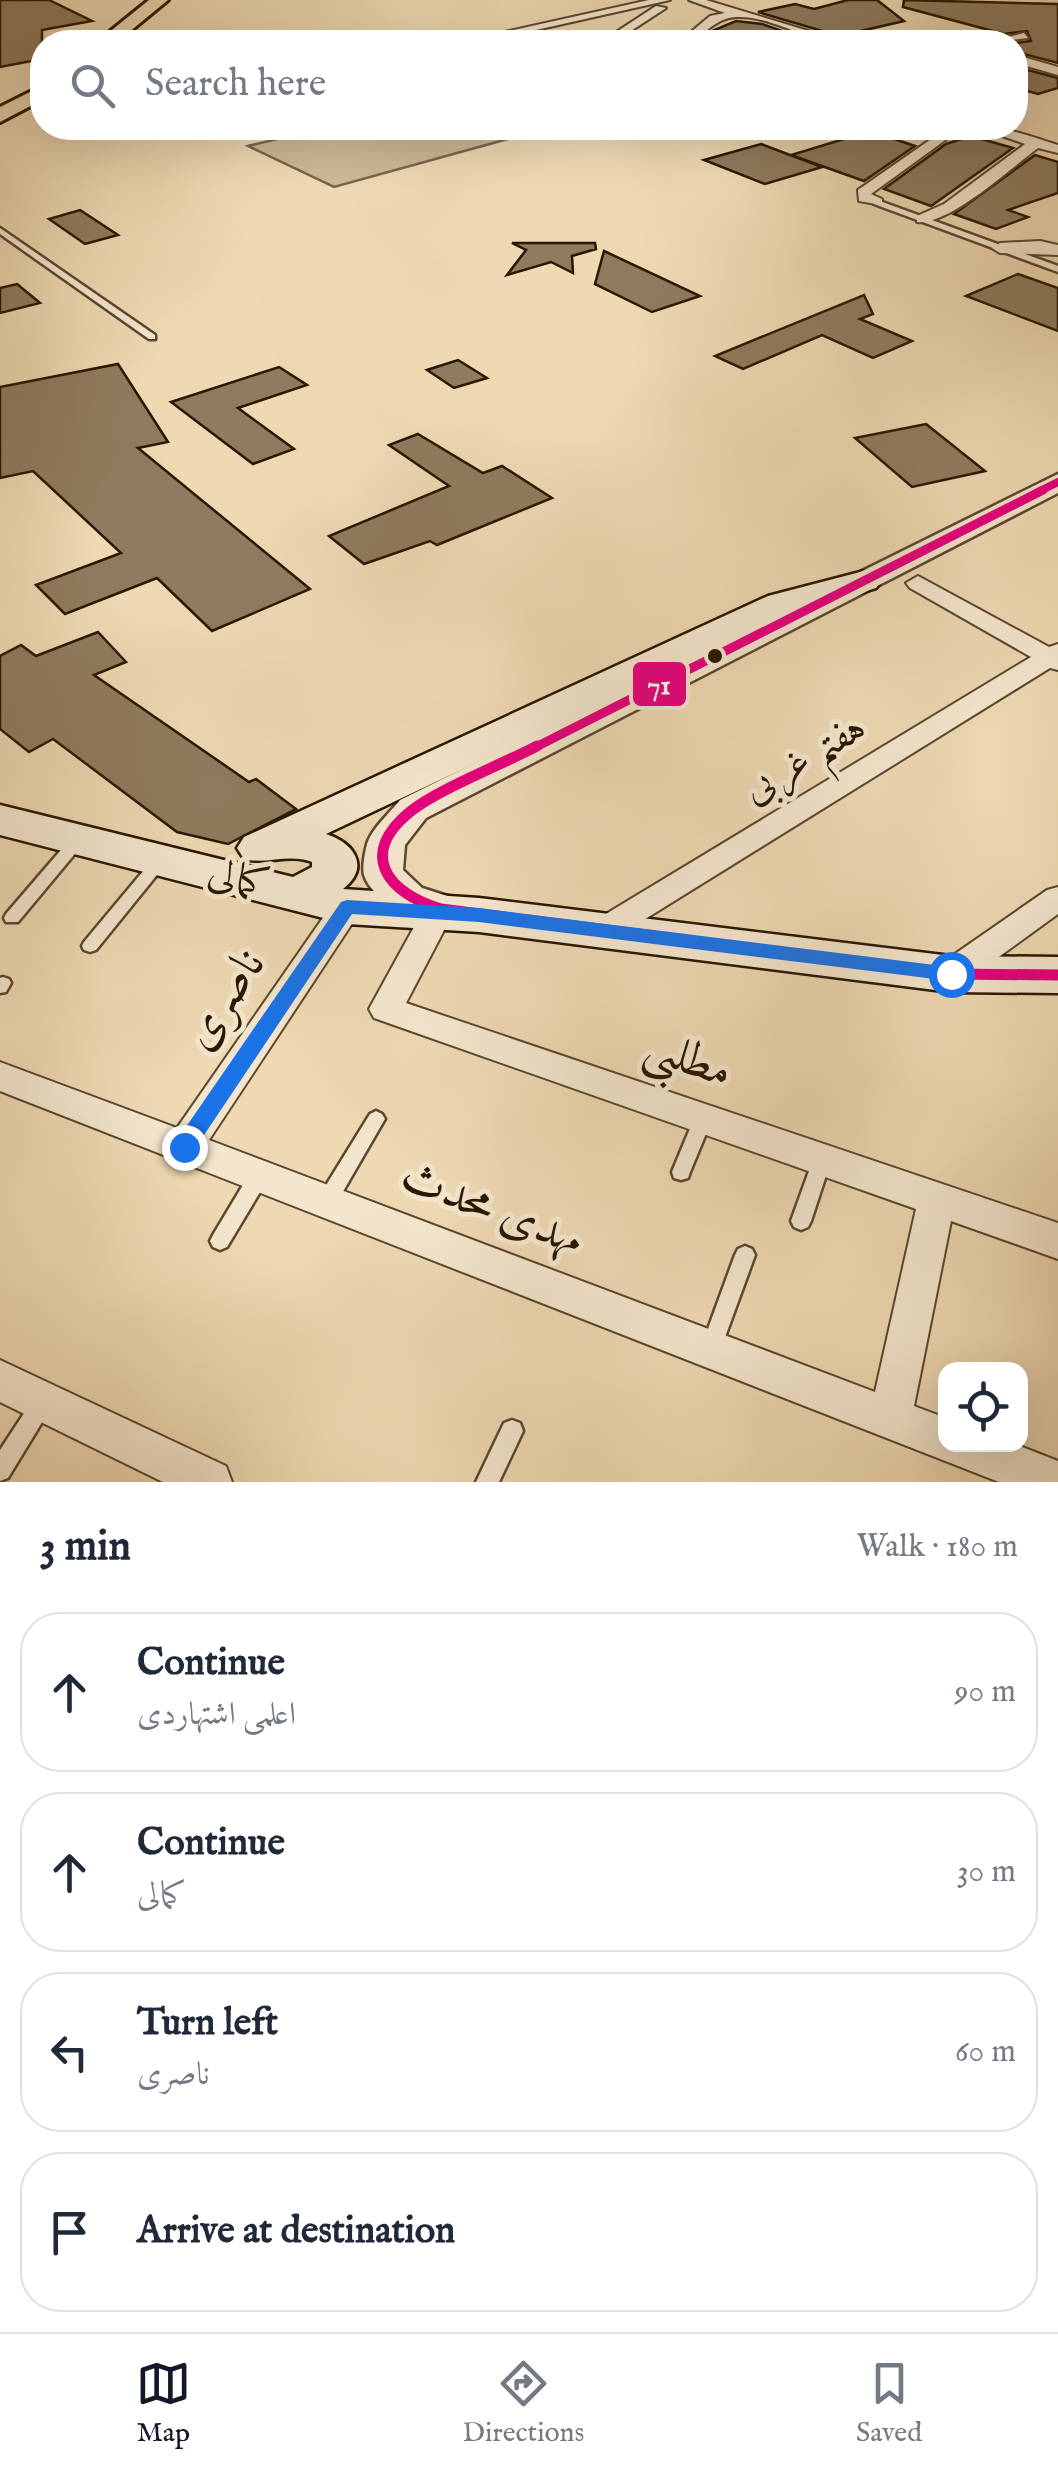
<!DOCTYPE html>
<meta charset="utf-8">
<style>
:root{--surface:#fff;--page:#f6f6f7;--text:#1f2937;--muted:#747a83;--line:#e0e1e3;--accent:#111827}
body{margin:0;font-family:"IM FELL English",Amiri,serif;background:var(--page);color:var(--text)}
.controls{position:absolute;right:30px;bottom:30px;display:grid;overflow:hidden;border-radius:20px;box-shadow:0 10px 40px #0002}
.controls button{width:90px;height:90px;display:grid;place-items:center;padding:0;border:0;border-bottom:2px solid var(--line);background:var(--surface);color:var(--text);font:50px sans-serif}
.stop{position:absolute;width:30px;height:30px;margin:-22px;border:8px solid #1a73e8;border-radius:50%;background:#fff}
.stop.end{background:#1a73e8;border-color:#fff;box-shadow:0 2px 10px #0008}
.list{margin:0;padding:0;list-style:none}
h2{display:flex;justify-content:space-between;align-items:center;height:130px;margin:0;padding:0 40px;font-size:42px}
h2 small{font-size:32px;font-weight:400;color:var(--muted)}
.list li{display:grid;grid-template-columns:65px 1fr auto;gap:30px;align-items:center;box-sizing:border-box;height:160px;margin:0 20px 20px;padding:0 20px;border:2px solid var(--line);border-radius:40px}
.list b{display:block;font-size:38px;white-space:nowrap}
.list p{margin:0;font-size:32px;white-space:nowrap;color:var(--muted)}
.list em{font-size:32px;font-style:normal;color:var(--muted)}
.icon{flex:none;width:55px;height:55px;fill:none;stroke:currentColor;stroke-width:2;stroke-linecap:round;stroke-linejoin:round}
.map{position:relative;flex:none;width:1058px;height:1482px;overflow:hidden}
.search{position:absolute;background:var(--surface);box-shadow:0 10px 40px #0002;left:30px;right:30px;top:30px;height:110px;display:flex;align-items:center;gap:25px;box-sizing:border-box;padding:0 35px;border-radius:40px;color:var(--muted);font-size:38px}
.sheet{height:850px;background:var(--surface)}
nav{display:flex;justify-content:space-around;align-items:center;box-sizing:border-box;height:140px;border-top:2px solid var(--line);background:var(--surface);font-size:28px;color:var(--muted)}
nav a{display:grid;justify-items:center;gap:5px}
nav .on{color:var(--accent)}
.map>svg:first-child{display:block}
.green{fill:#ccb895;stroke:#7a674b;stroke-width:2.5}
.building{fill:#8f7b5e;stroke:#281601;stroke-width:2.5}
.lines{fill:none;stroke-linecap:round;stroke-linejoin:round}
.service-casing{stroke:#5a472e;stroke-width:5}
.minor-casing{stroke:#5a472e;stroke-width:4}
.tertiary-casing{stroke:#5a472e;stroke-width:5}
.secondary-casing{stroke:#281601;stroke-width:5}
.primary-casing{stroke:#281601;stroke-width:6}
.service{fill:#f4e6ce;fill-rule:evenodd}
.minor{fill:#f4e6ce;fill-rule:evenodd}
.tertiary{fill:#f4e6ce;fill-rule:evenodd}
.secondary{fill:#f4e6ce;fill-rule:evenodd}
.primary{fill:#eed9b3;fill-rule:evenodd}
.bus-1-far2-casing{stroke:#f4e6ce;stroke-width:12}
.bus-1-far1-casing{stroke:#f4e6ce;stroke-width:15}
.bus-1-casing{stroke:#f4e6ce;stroke-width:19}
.bus-1-far2{stroke:#e5007d;stroke-width:8}
.bus-1-far1{stroke:#e5007d;stroke-width:9}
.bus-1{stroke:#e5007d;stroke-width:11}
.route{fill:#1a73e8}
.bus-dot{fill:#281601;stroke:#f4e6ce;stroke-width:4}
.labels{text-anchor:middle;dominant-baseline:central;stroke-width:10;stroke-linejoin:round;paint-order:stroke}
.street-label{font-size:40px;fill:#281601;stroke:#f4e6ce}
.near-street-label{font-size:48px;fill:#281601;stroke:#f4e6ce}
.line-badge{stroke:#f4e6ce;stroke-width:4}
.badge-label{font-size:28px;text-anchor:middle;font-weight:bold;fill:#fff}
</style>
<div class="map">
<svg width="1058" height="1482" viewBox="0 0 1058 1482">
<rect width="100%" height="100%" fill="#eed9b3"/>
<filter id="stains"><feTurbulence type="fractalNoise" baseFrequency=".002" numOctaves="4"/><feColorMatrix values="0 0 0 0 .2 0 0 0 0 .09 0 0 0 0 .02 0 0 0 .5 -.17"/></filter>
<radialGradient id="worn" r=".72"><stop offset=".6" stop-color="#630" stop-opacity="0"/><stop offset="1" stop-color="#630" stop-opacity=".3"/></radialGradient>
<polygon class="green" points="324,128 490,128 515,137 334,187 248,146"/>
<g class="building">
<polygon points="0,0 49,0 92,21 42,30 42,59 0,67"/>
<polygon points="848,0 877,0 904,21 839,36 758,12 795,4 814,9"/>
<polygon points="904,0 1058,4 1058,63 1016,52 1016,43 1031,41 1027,31 1004,34 903,7"/>
<polygon points="736,21 762,24 788,33 749,42 712,31"/>
<polygon points="1016,67 1058,78 1058,88 1038,94 1016,88"/>
<polygon points="870,131 915,146 864,181 791,155"/>
<polygon points="971,136 1013,148 931,206 884,189 946,144"/>
<polygon points="761,144 822,167 765,184 704,160"/>
<polygon points="1035,155 1058,162 1058,193 1008,210 1028,217 996,229 954,214"/>
<polygon points="80,210 118,235 85,244 49,219"/>
<polygon points="512,243 595,243 596,249 572,256 573,273 551,262 507,275 526,250"/>
<polygon points="604,251 700,296 652,312 595,284"/>
<polygon points="1018,274 1058,288 1058,331 966,296"/>
<polygon points="17,284 40,303 0,313 0,288"/>
<polygon points="864,295 873,314 860,319 912,341 873,358 822,335 743,369 715,356"/>
<polygon points="458,360 487,378 454,388 427,370"/>
<polygon points="118,364 168,442 138,448 310,589 212,631 157,578 65,614 36,585 121,553 33,471 0,478 0,387"/>
<polygon points="279,367 307,385 238,408 294,449 253,464 171,402"/>
<polygon points="926,424 985,471 912,487 855,438"/>
<polygon points="418,434 483,473 502,466 552,498 437,545 430,541 364,564 329,536 449,486 389,445"/>
<polygon points="98,632 126,662 94,675 249,782 256,779 296,809 228,844 177,832 53,739 29,752 0,729 0,656 21,645 36,656"/>
</g>
<g class="lines">
<defs>
<g id="service">
<polygon points="877,200 1058,266 1058,272 874,204 873,202"/>
<polygon points="0,228 155,335 155,339 149,339 0,234"/>
<polygon points="78,835 83,836 85,840 83,844 18,922 6,922 4,918 6,914 73,836"/>
<polygon points="160,856 165,857 168,861 165,865 96,950 90,952 84,950 82,946 84,942 155,857"/>
<polygon points="3,977 9,979 11,983 6,992 0,993 0,978"/>
<polygon points="376,1111 382,1114 385,1119 382,1124 334,1207 327,1209 320,1207 318,1201 320,1195 370,1114"/>
<polygon points="703,1111 709,1114 712,1119 690,1172 688,1178 681,1180 674,1178 672,1172 694,1119 697,1114"/>
<polygon points="822,1152 829,1154 831,1160 811,1221 808,1227 801,1230 794,1227 791,1221 813,1160 815,1154"/>
<polygon points="259,1168 266,1170 268,1176 266,1182 227,1247 220,1250 213,1247 210,1241 213,1235 252,1170"/>
<polygon points="745,1246 752,1249 755,1255 721,1348 718,1355 711,1358 704,1355 701,1348 735,1255 738,1249"/>
<polygon points="43,1392 50,1395 54,1402 50,1409 8,1478 0,1481 0,1450 36,1395"/>
<polygon points="512,1420 520,1423 523,1431 499,1482 476,1482 504,1423"/>
</g>
<g id="minor">
<polygon points="649,0 670,0 505,37 510,42 498,42 491,35"/>
<path d="M689,0H706L845,42C808,44 772,15 736,17C712,18 702,42 679,42L710,16L725,13Z"/>
<polygon points="656,6 666,8 614,42 601,42"/>
<polygon points="1024,33 1028,38 995,42 997,40"/>
<polygon points="1016,55 1058,67 1058,75 1016,63"/>
<polygon points="947,128 962,128 871,194 882,199 882,205 859,201 858,190"/>
<path d="M979,128C1006,126 1032,137 1058,145V153L1038,148C1012,167 949,226 917,222V216L944,204L1025,144Z"/>
<polygon points="1040,241 1058,245 1058,255 1000,253 992,248 1000,243"/>
<polygon points="918,576 1049,647 1058,644 1058,670 1050,668 613,939 602,943 591,939 586,931 591,923 1031,657 910,588 906,583"/>
<polygon points="1058,887 1058,914 963,983 951,987 939,983 935,974 939,965 1047,890"/>
<polygon points="347,896 358,899 363,907 209,1140 875,1392 916,1209 374,1018 369,1009 425,907 436,903 447,907 452,915 406,1003 1058,1223 1058,1259 951,1221 914,1406 946,1418 946,1444 1015,1444 1058,1461 1058,1482 999,1482 0,1091 0,1062 177,1128 336,899"/>
<polygon points="0,1360 226,1466 232,1482 163,1482 0,1402"/>
</g>
<path id="tertiary" d="M1058,474V493L426,818L405,845L403,870L422,888L457,899L463,909L457,919C431,927 373,905 364,875C362,868 365,852 367,844C372,828 390,813 400,800Z"/>
<path id="secondary" d="M864,571L876,574L881,581L876,588L794,612L326,834C354,843 371,867 343,889L479,898L951,956L1058,957V993L951,992L479,932L347,924L0,835V805L293,877L312,867V862C289,853 266,865 244,859L237,848L244,837L768,596Z"/>
<g id="primary">
<polygon points="149,0 168,0 117,42 97,42"/>
<polygon points="42,86 42,100 0,122 0,107"/>
</g>
</defs>
<use href="#service" class="service-casing"/>
<use href="#minor" class="minor-casing"/>
<use href="#tertiary" class="tertiary-casing"/>
<use href="#secondary" class="secondary-casing"/>
<use href="#primary" class="primary-casing"/>
<use href="#service" class="service"/>
<use href="#minor" class="minor"/>
<use href="#tertiary" class="tertiary"/>
<use href="#secondary" class="secondary"/>
<use href="#primary" class="primary"/>
<defs>
<polyline id="bus-1-far2" points="1038,492 1058,482"/>
<polyline id="bus-1-far1" points="532,749 1043,490"/>
<path id="bus-1" d="M537,746C503,764 439,789 411,811C357,854 387,893 441,909L951,974L1058,975"/>
</defs>
<use href="#bus-1-far2" class="bus-1-far2-casing"/>
<use href="#bus-1-far1" class="bus-1-far1-casing"/>
<use href="#bus-1" class="bus-1-casing"/>
<use href="#bus-1-far2" class="bus-1-far2"/>
<use href="#bus-1-far1" class="bus-1-far1"/>
<use href="#bus-1" class="bus-1"/>
</g>
<polygon class="route" points="347,900 479,908 951,967 961,974 951,981 479,922 352,914 192,1153 177,1153 173,1147 177,1140 341,902"/>
<circle class="bus-dot" cx="715" cy="656" r="9"/>
<g class="labels">
<g class="street-label">
<text transform="translate(805 760) rotate(-31)">هفتم غربی</text>
<text transform="translate(238 880) rotate(14)">کمالی</text>
</g>
<g class="near-street-label">
<text transform="translate(225 1000) rotate(-56)">ناصری</text>
<text transform="translate(688 1060) rotate(19)">مطلبی</text>
<text transform="translate(492 1209) rotate(21)">مهدی محدث</text>
</g>
</g>
<rect class="line-badge" x="631" y="660" width="57" height="48" rx="10" fill="#e5007d"/>
<g class="badge-label">
<text x="659" y="694">71</text>
</g>
<rect width="100%" height="100%" filter="url(#stains)"/>
<rect width="100%" height="100%" fill="url(#worn)"/>
</svg>
<div class="controls">
<button><svg class="icon" aria-label="locate" viewBox="0 0 24 24"><circle cx="12" cy="12" r="6"/><path d="M12 2v4M12 18v4M2 12h4M18 12h4"/></svg></button>
</div>
<div class="stop" style="left:951px;top:974px"></div>
<div class="stop end" style="left:184px;top:1147px"></div>
<div class="search"><svg class="icon" aria-label="search" viewBox="0 0 24 24"><circle cx="10" cy="10" r="6"/><path d="M15 15l6 6"/></svg>Search here</div>
</div>
<section class="sheet">
<h2>3 min<small>Walk · 180 m</small></h2>
<ul class="list">
<li><svg class="icon" aria-label="ahead" viewBox="0 0 24 24"><path d="M12 20V5M6 11l6-6 6 6"/></svg><div><b>Continue</b><p>اعلمی اشتهاردی</p></div><em>90 m</em></li>
<li><svg class="icon" aria-label="ahead" viewBox="0 0 24 24"><path d="M12 20V5M6 11l6-6 6 6"/></svg><div><b>Continue</b><p>کمالی</p></div><em>30 m</em></li>
<li><svg class="icon" aria-label="left" viewBox="0 0 24 24"><path d="M17 20v-9H6M10 6l-5 5 5 5"/></svg><div><b>Turn left</b><p>ناصری</p></div><em>60 m</em></li>
<li><svg class="icon" aria-label="arrive" viewBox="0 0 24 24"><path d="M6 21V4h12l-3 4 3 4H6"/></svg><div><b>Arrive at destination</b></div></li>
</ul>
</section>
<nav>
<a class="on"><svg class="icon" aria-label="map" viewBox="0 0 24 24"><path d="M3 6l6-2 6 2 6-2v14l-6 2-6-2-6 2zM9 4v14M15 6v14"/></svg>Map</a>
<a><svg class="icon" aria-label="directions" viewBox="0 0 24 24"><path d="M12 3l9 9-9 9-9-9zM9 14v-3h6M13 9l2 2-2 2"/></svg>Directions</a>
<a><svg class="icon" aria-label="saved" viewBox="0 0 24 24"><path d="M7 4h10v16l-5-4-5 4z"/></svg>Saved</a>
</nav>
